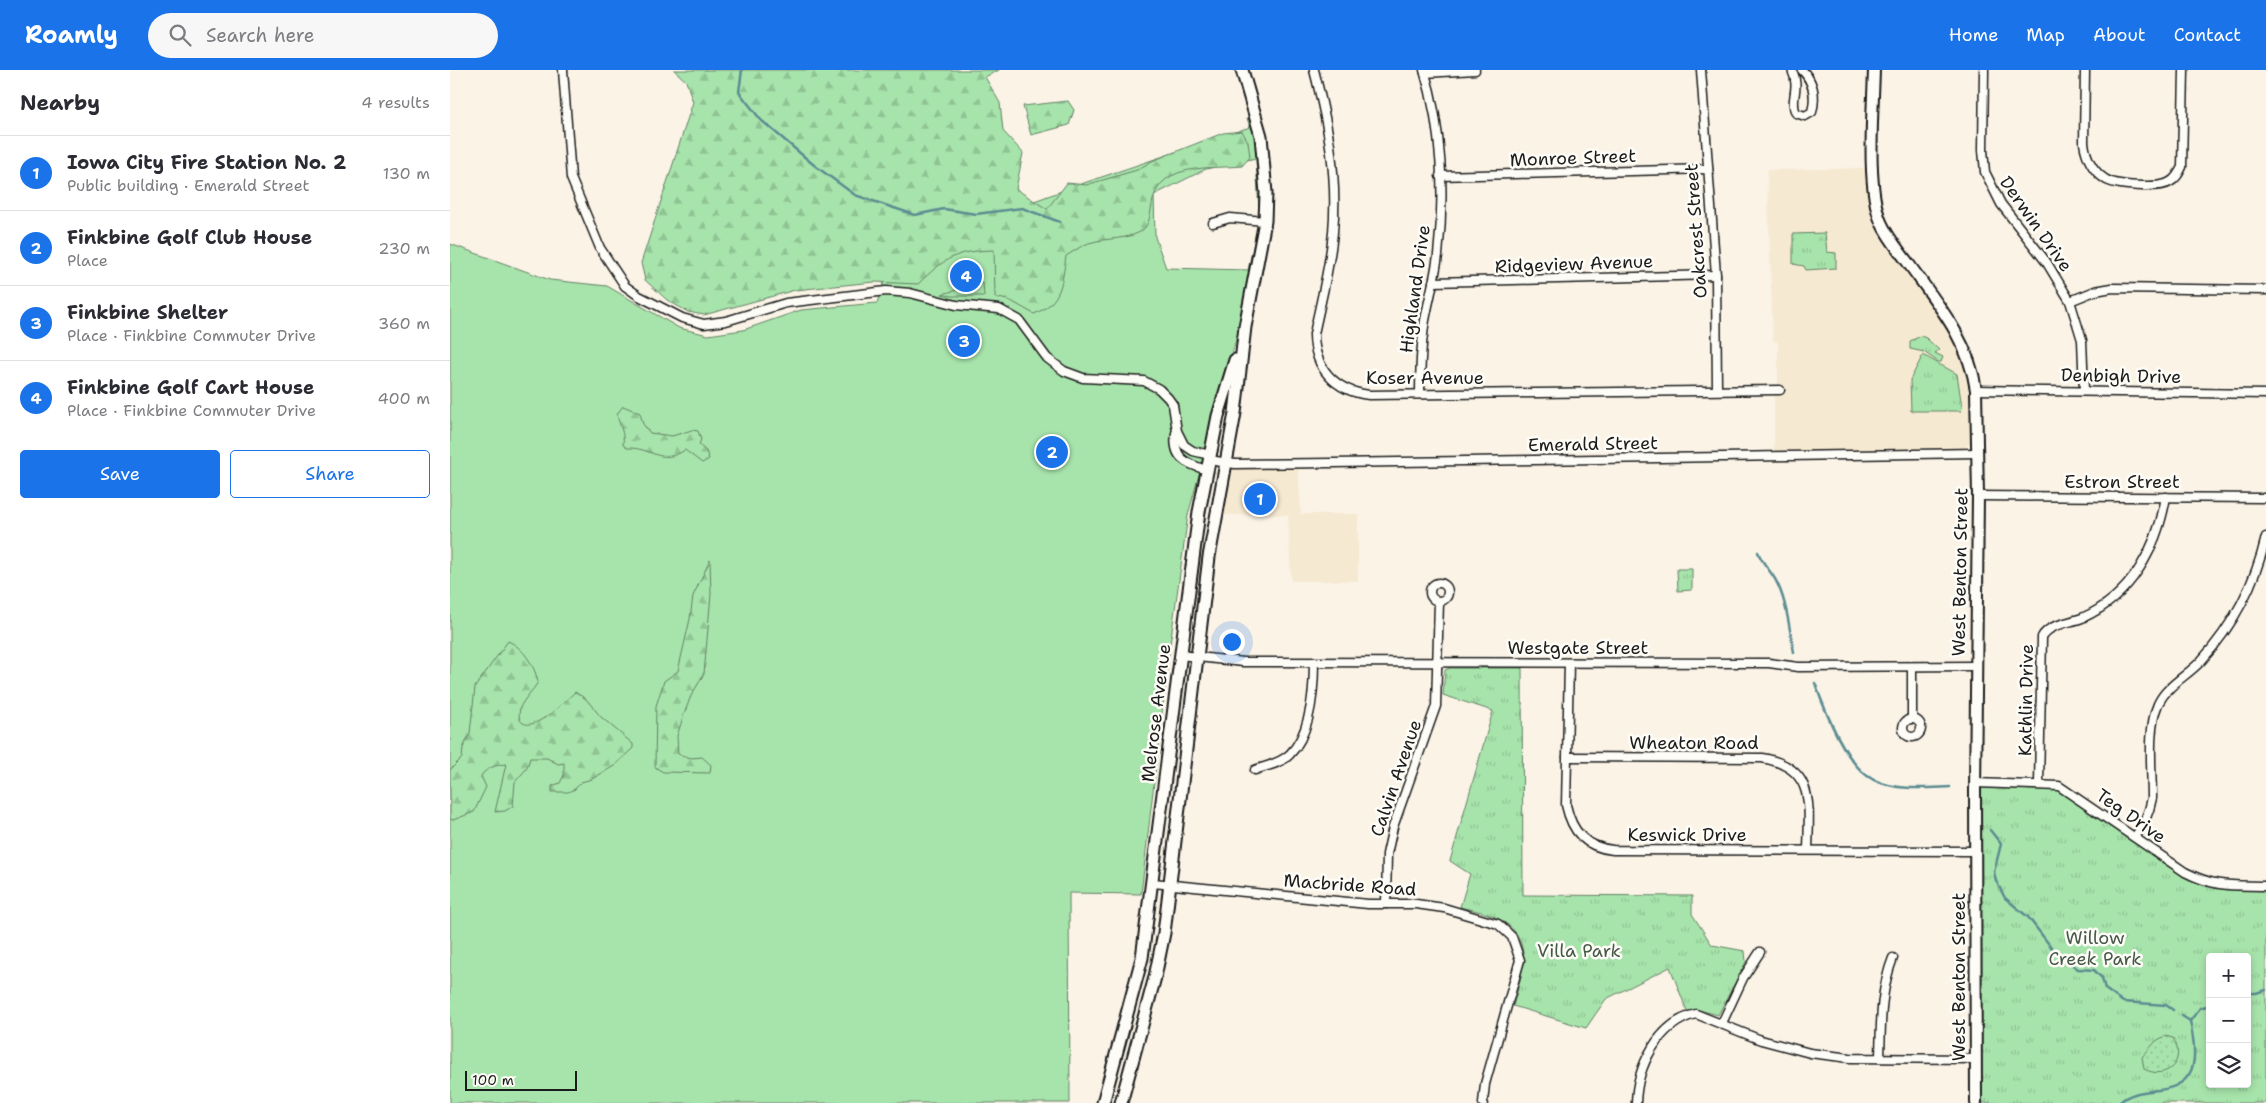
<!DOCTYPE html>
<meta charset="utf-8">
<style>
:root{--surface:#fff;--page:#f7f7f7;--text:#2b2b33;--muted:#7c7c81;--line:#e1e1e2;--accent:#1a73e8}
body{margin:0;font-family:"Shantell Sans",sans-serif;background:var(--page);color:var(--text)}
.controls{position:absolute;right:15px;bottom:15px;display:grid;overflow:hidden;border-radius:5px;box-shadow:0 2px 8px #0003}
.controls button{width:45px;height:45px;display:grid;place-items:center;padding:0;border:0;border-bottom:1px solid var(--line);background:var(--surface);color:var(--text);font:25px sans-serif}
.scale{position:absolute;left:15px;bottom:12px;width:112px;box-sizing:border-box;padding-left:5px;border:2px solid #1c1c1c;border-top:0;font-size:14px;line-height:18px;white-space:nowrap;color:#1c1c1c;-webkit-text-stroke:4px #fdfcf7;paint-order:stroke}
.you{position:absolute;left:781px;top:571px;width:18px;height:18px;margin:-12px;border:4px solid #fff;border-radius:50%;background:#1a73e8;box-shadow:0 0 0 8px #1a73e833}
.badge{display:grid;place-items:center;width:32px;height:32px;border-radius:50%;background:var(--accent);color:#fff;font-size:16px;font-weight:700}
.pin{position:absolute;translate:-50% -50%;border:2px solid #fff;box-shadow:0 1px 5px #0006}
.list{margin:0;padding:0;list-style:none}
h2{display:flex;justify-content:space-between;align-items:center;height:65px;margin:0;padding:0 20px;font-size:21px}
h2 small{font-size:16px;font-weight:400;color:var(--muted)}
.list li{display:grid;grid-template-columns:32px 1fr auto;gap:15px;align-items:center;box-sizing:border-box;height:75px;padding:0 20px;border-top:1px solid var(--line)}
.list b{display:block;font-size:19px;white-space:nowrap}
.list p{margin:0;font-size:16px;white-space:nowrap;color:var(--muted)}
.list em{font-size:16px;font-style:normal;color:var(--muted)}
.actions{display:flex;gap:10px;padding:15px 20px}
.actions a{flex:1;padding:11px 0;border:1px solid var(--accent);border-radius:5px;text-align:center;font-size:18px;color:var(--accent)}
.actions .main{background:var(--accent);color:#fff}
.icon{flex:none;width:28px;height:28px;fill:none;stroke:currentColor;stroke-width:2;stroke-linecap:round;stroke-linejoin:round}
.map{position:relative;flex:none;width:1816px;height:1033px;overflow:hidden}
header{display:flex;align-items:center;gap:30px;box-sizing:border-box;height:70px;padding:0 25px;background:var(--accent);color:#fff}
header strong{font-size:24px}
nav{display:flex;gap:28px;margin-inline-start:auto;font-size:18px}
.search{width:350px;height:45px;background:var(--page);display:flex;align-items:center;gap:12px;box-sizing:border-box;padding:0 18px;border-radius:28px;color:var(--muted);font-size:19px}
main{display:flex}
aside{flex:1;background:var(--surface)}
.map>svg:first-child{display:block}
.built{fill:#f6e9d1}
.grass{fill:#a7e4ab;stroke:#628064}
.forest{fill:url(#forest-firs);stroke:#628064}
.park{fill:url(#park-tufts);stroke:#628064;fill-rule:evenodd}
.garden{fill:url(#garden-dots);stroke:#628064}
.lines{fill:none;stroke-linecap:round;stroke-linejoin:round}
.stream{stroke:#5c8c92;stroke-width:2.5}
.minor-casing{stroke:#1c1c1c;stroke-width:11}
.tertiary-casing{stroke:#1c1c1c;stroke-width:14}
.secondary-casing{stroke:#1c1c1c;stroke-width:15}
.minor{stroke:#fdfcf7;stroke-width:8}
.tertiary{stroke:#fdfcf7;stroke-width:10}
.secondary{stroke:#fdfcf7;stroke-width:11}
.labels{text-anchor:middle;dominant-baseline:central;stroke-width:5;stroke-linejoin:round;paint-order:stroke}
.street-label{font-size:18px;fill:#1c1c1c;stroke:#fdfcf7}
.park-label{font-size:18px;fill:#465847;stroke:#fdfcf7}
</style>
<header>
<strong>Roamly</strong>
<div class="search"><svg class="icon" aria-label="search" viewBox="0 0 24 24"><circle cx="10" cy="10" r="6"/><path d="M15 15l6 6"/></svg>Search here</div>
<nav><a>Home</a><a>Map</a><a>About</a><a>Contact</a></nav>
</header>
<main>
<aside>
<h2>Nearby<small>4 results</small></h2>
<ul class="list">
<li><span class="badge">1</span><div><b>Iowa City Fire Station No. 2</b><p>Public building · Emerald Street</p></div><em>130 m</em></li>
<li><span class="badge">2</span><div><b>Finkbine Golf Club House</b><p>Place</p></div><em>230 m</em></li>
<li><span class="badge">3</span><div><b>Finkbine Shelter</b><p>Place · Finkbine Commuter Drive</p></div><em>360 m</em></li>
<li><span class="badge">4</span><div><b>Finkbine Golf Cart House</b><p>Place · Finkbine Commuter Drive</p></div><em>400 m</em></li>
</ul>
<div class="actions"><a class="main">Save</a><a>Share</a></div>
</aside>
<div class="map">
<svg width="1816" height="1033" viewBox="0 0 1816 1033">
<defs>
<pattern id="forest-firs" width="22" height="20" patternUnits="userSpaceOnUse" patternTransform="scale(1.25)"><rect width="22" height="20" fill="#a7e4ab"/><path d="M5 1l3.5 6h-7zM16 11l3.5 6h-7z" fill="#8fc393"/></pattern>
<pattern id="park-tufts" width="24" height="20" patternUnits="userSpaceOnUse" patternTransform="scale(1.25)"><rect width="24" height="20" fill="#a7e4ab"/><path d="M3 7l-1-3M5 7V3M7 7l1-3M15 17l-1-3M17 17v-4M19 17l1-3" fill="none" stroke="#8fc393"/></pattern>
<pattern id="garden-dots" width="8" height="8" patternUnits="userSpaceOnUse" patternTransform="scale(1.25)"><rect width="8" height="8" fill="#a7e4ab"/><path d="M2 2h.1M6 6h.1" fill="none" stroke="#8fc393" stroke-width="1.8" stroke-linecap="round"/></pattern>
</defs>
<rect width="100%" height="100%" fill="#faf3e6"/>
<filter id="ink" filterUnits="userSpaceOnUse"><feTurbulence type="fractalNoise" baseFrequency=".02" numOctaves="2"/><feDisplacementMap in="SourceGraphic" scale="10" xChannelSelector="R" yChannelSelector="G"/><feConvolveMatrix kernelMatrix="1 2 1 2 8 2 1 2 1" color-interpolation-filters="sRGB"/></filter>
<g filter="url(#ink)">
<g class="built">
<polygon points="1417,98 1418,131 1429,164 1440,181 1496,253 1511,280 1520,311 1522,331 1521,373 1513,378 1324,382 1324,314 1328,314 1328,272 1323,271 1317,100"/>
<polygon points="781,393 848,393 851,444 908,444 908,511 841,511 838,445 771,445"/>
</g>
<path class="grass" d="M797,48C807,55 815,130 809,142L806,88L756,99L704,125L705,167L716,198L798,200L807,159L808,160L791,251L738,445L720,575L691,824L619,823L620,1033H0V174L100,210L157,216L229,258L258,265L293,260L351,240L427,233L444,183L625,116L800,57Z"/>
<g class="forest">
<path d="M224,0H549L535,7L550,33L553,61L573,83L566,119L597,139L617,113L636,115L687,100L702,91L773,63L792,61L798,72L800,87L792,96C771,98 748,96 728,103C689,118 711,152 688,163C671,171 649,167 632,176C627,179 621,183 616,186C612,212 612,233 584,244L561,231L545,227L544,180C505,181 495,188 468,214L424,212L345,220L254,245L238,242L217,230L195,210L191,193L243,32L236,11Z"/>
<polygon points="618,31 624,40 619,55 581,65 573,36"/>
<polygon points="533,213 534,226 501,226 492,224"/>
<path d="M173,336L190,343L193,354L200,363L222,366L242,360L248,361L251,369L249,375L256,381L259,389L252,393L235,380C210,396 202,377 177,378L173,375C175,362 169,356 167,344Z"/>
<polygon points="260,490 261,524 254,604 241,626 234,644 227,666 228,684 241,688 252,687 261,695 260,703 213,702 205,697 206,636 214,611 228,601 240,549 243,526"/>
<path d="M58,571C73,577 85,596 88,612C83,621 74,628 70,638C69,643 68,650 73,653C86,661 116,630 125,622L136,629L151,647L183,674V678L164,696L142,709L131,712L125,719L118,722H102V716L110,713L114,705V693L108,694L97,688H80L77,698L65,712L63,736L55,741L45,742L56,694C47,695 37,697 31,706L36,717L24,742L3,750L0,749V700L12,688L13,678L20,663L25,617Z"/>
</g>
<g class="park">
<polygon points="1375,163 1377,182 1386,183 1386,198 1356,200 1354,196 1343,194 1343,164"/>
<polygon points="1471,266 1476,268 1489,280 1485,283 1493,287 1491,292 1488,292 1474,282 1460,279 1460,271"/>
<polygon points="1473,285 1507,304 1512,337 1511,341 1461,341 1460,310"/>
<polygon points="1227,499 1242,499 1242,520 1228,521"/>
<path d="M1072,598L1073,825L1242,826V844L1262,875L1295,881L1296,892L1268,945L1249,940L1237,941L1220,897L1156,929L1136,958L1063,936C1072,904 1086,867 1047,848C1036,842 1022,840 1010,837L1020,804L1000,791L1043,641L993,625L995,600L1000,598Z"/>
<path d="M1530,713L1603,714L1754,812L1816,816V1033H1531ZM1760,887H1797V1014H1760Z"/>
</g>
<path class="garden" d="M1715,966L1723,968C1737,991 1717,1011 1694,999L1692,987L1706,971Z"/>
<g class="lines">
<g class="stream">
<polyline points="292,0 289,22 311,50 364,95 405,125 465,145 494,139 526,144 572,138 610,152"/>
<path d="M1308,482C1312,493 1319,499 1325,509C1337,530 1339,558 1344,582"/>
<path d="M1365,613C1375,641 1396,697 1424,710C1447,721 1475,718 1500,717"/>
<polyline points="1540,760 1551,774 1544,802 1546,811 1555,828 1578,847 1605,882 1628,899 1644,900 1652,908 1655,919 1673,932 1716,935 1723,940"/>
<polyline points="1797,923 1806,923 1816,920"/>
<polyline points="1732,946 1740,951"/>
<path d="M1669,1033C1680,1022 1695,1022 1709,1020C1752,1015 1746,982 1740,951L1750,938L1760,935"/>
</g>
<defs>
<g id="minor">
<polyline points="113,0 121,108 150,178 175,216 189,226 232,248 254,254 276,251 336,233 436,221 460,223 506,235 549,239 569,250 597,288 614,301 633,308 694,311 709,319 718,328 723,335 727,361 734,375 743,381 760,385"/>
<path d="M864,0C878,54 888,106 883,162C880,197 871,230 864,264C864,298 885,321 919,325L1330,320"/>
<polyline points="1251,0 1266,205 1267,320"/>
<path d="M1342,0C1351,19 1339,30 1346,43L1355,46L1362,42C1366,26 1364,12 1352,0"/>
<polyline points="1534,0 1533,80 1535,102 1551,134 1597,193 1620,231 1632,270 1634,321"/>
<path d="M1635,0L1634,73C1636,87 1643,101 1655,109C1665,116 1709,119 1720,112C1726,109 1729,103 1732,97L1734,0"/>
<polyline points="975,3 1025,0"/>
<polyline points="990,106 1258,99"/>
<polyline points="763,153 780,148 815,151"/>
<polyline points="983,212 1266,205"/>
<polyline points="1620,231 1645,221 1662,218 1816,220"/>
<polyline points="1526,320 1816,324"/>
<path d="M970,324C970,301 971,279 974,256C978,232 985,209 988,185C995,125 992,58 974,0"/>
<path d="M726,363C722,388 736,394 757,400"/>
<polyline points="759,390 785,394 883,393 1527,383"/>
<polyline points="1528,426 1816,428"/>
<circle cx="989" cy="522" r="9"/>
<polyline points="730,585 793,592 1319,593 1348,597 1526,596"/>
<path d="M1119,593L1116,735C1122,762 1135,777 1163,780L1525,781"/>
<polyline points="1462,597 1462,648"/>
<circle cx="1462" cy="658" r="9"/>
<path d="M1117,687L1312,688C1366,697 1359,736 1358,780"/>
<path d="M805,700C816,696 832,693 840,684C861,663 864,620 864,592"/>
<path d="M1525,713L1609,716L1735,802C1766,818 1782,815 1816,816"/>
<path d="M1589,714L1592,567C1599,554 1619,553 1632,548C1682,526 1707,478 1716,427"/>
<path d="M1685,767C1694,755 1699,744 1702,728C1702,700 1697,659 1708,634C1717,615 1737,606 1751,591C1783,556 1805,514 1816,467"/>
<polyline points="703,813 918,834 966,834 994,838 1048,854 1062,867 1070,890 1035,1014 1033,1033"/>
<polyline points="936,834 937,784 943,757 986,636 989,531"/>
<polyline points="1272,953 1293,908 1310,882"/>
<path d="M1430,988C1431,954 1430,921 1443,888"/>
<path d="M1186,1033C1187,997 1208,953 1246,944L1311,970L1360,983L1400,988L1525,989"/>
</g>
<path id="tertiary" d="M1424,0C1423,40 1416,117 1431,152C1437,166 1447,178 1456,190C1485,231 1519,269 1526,320L1528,426L1525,722L1526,1033"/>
<g id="secondary">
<polyline points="653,1033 692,888 749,442 768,346 785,290"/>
<polyline points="671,1033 705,907 714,863 759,487 785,343 795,257 815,151 816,123 811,66 792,0"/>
</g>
</defs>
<use href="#minor" class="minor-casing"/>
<use href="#tertiary" class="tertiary-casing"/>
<use href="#secondary" class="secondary-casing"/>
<use href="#minor" class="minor"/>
<use href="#tertiary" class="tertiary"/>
<use href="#secondary" class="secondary"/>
</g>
</g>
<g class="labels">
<g class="street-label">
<text transform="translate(1123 88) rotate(-2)">Monroe Street</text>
<text transform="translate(1586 154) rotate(55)">Derwin Drive</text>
<text transform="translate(1246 161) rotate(-94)">Oakcrest Street</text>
<text transform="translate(1124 194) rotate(-2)">Ridgeview Avenue</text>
<text transform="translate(965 219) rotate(-82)">Highland Drive</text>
<text transform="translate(1671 306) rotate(1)">Denbigh Drive</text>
<text x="975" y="308">Koser Avenue</text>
<text transform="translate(1143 374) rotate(-1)">Emerald Street</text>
<text x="1672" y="412">Estron Street</text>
<text transform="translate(1510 502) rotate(-89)">West Benton Street</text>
<text x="1128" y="578">Westgate Street</text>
<text transform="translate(1576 630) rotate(-89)">Kathlin Drive</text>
<text transform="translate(706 643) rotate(-83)">Melrose Avenue</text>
<text x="1244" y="673">Wheaton Road</text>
<text transform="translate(946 708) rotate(-71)">Calvin Avenue</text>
<text transform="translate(1681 746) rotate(35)">Teg Drive</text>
<text x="1237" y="765">Keswick Drive</text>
<text transform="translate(900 815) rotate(4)">Macbride Road</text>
<text transform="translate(1509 907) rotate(-90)">West Benton Street</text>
</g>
<g class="park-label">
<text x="1645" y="868">Willow<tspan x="1645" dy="21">Creek Park</tspan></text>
<text x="1129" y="881">Villa Park</text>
</g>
</g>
</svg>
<div class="controls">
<button>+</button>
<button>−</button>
<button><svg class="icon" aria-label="layers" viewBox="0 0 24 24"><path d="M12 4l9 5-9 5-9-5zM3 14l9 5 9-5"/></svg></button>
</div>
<div class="scale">100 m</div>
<div class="you"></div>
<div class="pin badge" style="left:810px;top:429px">1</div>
<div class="pin badge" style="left:602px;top:382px">2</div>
<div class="pin badge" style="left:514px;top:271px">3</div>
<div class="pin badge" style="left:516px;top:206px">4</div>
</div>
</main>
